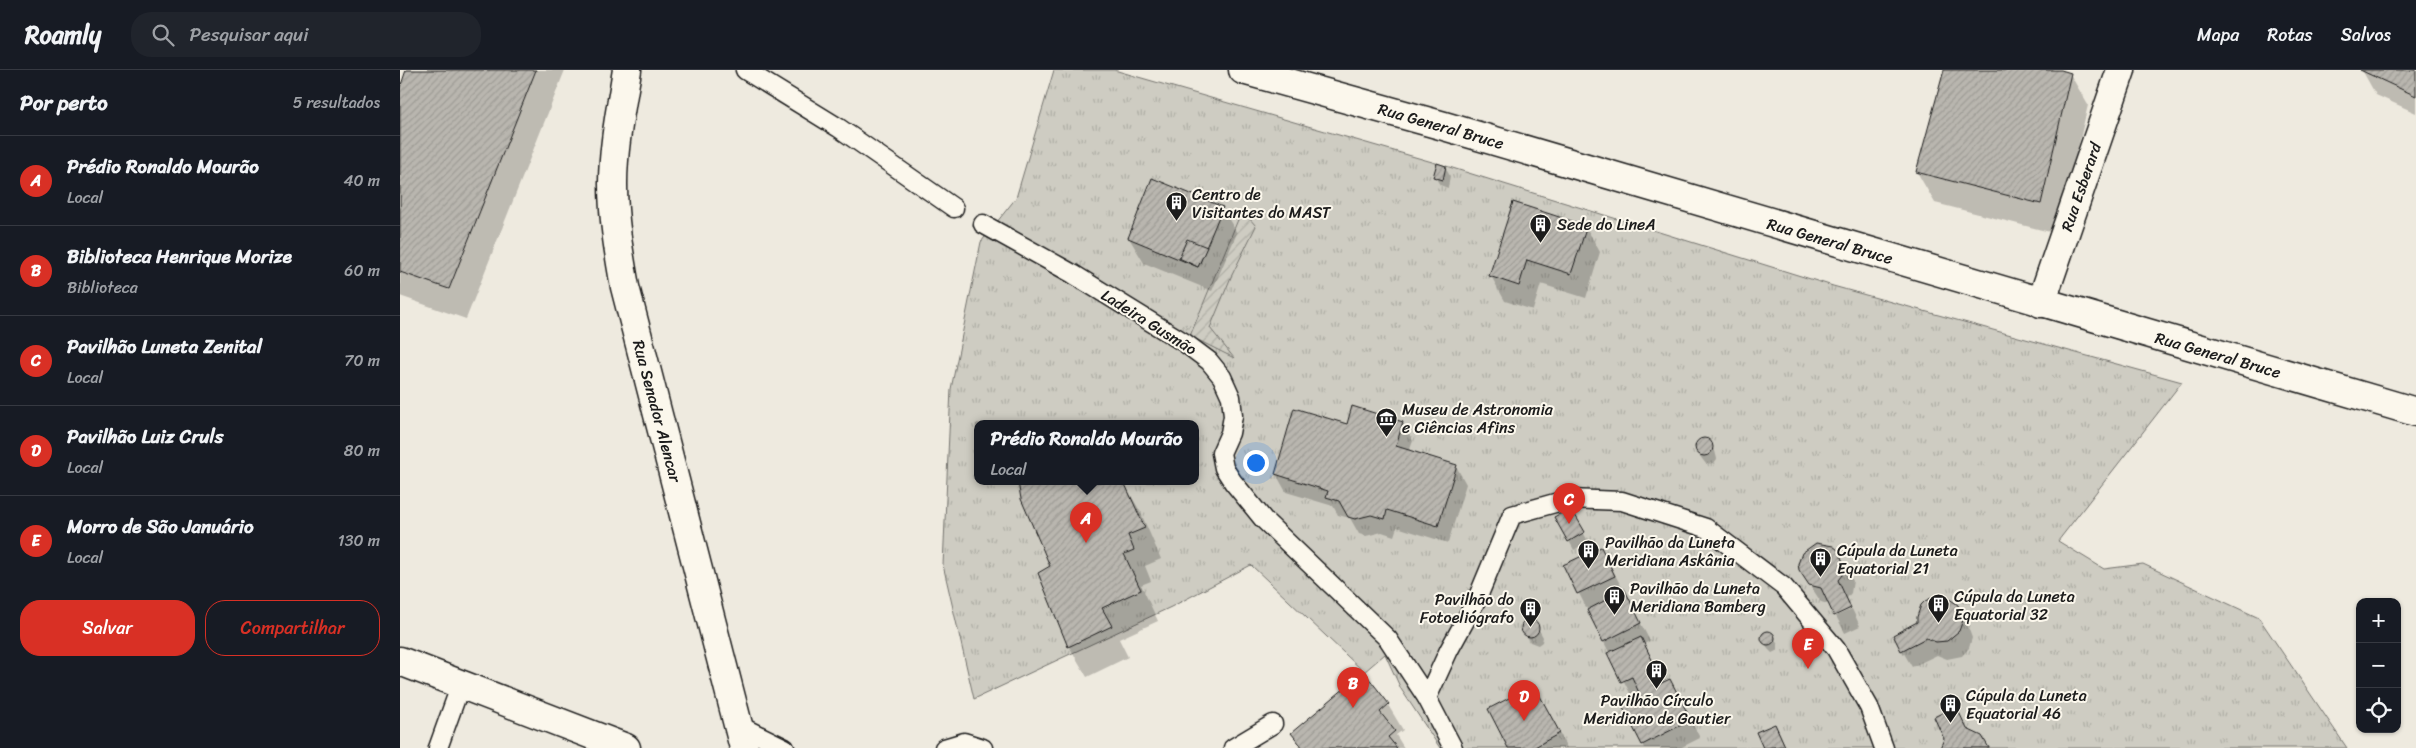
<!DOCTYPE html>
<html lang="pt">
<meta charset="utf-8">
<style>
:root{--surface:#171b24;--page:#20242c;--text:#f1f3f6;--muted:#9ea1a6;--line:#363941;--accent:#d93025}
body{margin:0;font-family:Sriracha,sans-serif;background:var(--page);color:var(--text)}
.controls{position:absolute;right:15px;bottom:15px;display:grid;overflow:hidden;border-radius:10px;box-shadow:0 1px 4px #0004}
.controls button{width:45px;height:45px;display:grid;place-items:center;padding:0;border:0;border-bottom:1px solid var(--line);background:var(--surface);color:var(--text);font:25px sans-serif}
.you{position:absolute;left:855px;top:392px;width:18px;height:18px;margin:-12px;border:4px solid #fff;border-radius:50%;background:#1a73e8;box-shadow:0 0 0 8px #1a73e833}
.badge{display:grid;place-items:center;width:32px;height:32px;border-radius:50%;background:var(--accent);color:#fff;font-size:16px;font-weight:700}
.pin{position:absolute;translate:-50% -41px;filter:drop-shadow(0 1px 2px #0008)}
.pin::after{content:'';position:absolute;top:26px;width:18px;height:15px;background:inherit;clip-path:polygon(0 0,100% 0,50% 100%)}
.popup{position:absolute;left:574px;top:350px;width:225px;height:65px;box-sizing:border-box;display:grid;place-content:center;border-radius:10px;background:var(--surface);filter:drop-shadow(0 1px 4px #0005);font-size:16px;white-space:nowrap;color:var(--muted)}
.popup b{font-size:19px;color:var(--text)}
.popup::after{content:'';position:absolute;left:50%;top:100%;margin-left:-10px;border:10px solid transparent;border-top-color:var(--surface)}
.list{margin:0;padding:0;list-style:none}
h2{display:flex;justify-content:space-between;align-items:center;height:65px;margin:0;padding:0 20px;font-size:21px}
h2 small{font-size:16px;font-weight:400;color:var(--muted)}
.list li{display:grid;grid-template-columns:32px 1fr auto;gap:15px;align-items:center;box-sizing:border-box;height:90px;padding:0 20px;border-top:1px solid var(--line)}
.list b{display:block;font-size:19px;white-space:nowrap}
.list p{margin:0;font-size:16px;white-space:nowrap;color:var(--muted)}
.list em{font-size:16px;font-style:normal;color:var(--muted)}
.actions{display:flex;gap:10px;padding:15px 20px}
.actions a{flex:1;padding:11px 0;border:1px solid var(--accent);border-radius:20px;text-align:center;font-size:18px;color:var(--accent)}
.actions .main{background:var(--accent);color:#fff}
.icon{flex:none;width:28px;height:28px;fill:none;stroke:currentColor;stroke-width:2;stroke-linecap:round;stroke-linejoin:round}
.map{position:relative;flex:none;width:2016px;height:678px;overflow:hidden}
header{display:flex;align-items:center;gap:30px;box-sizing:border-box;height:70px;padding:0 25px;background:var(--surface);border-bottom:1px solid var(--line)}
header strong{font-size:24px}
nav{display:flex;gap:28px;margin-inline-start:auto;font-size:18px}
.search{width:350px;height:45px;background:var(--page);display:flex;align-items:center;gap:12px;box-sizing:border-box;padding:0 18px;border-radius:20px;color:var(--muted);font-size:19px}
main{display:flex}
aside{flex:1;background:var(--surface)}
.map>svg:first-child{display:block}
.grass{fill:url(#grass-tufts);stroke:#75746f;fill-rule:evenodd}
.garden{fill:url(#garden-furrows);stroke:#75746f}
.shadow{fill:#0003}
.building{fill:url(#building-hatch);stroke:#1c1c1c}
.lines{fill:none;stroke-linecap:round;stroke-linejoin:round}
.service-casing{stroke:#1c1c1c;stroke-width:21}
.minor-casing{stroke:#1c1c1c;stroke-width:31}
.service{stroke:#fbf7ec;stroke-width:18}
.minor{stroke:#fbf7ec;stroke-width:28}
.labels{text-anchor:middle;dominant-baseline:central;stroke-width:4;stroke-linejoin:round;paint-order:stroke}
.street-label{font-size:16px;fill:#1c1c1c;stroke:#fbf7ec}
.poi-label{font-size:16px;fill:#1c1c1c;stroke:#fbf7ec;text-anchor:start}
</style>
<header>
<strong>Roamly</strong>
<div class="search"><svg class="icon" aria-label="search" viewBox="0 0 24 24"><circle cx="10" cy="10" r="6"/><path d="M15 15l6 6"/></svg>Pesquisar aqui</div>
<nav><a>Mapa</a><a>Rotas</a><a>Salvos</a></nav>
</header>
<main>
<aside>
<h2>Por perto<small>5 resultados</small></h2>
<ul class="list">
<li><span class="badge">A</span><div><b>Prédio Ronaldo Mourão</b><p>Local</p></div><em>40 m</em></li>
<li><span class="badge">B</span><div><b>Biblioteca Henrique Morize</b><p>Biblioteca</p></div><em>60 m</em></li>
<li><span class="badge">C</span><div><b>Pavilhão Luneta Zenital</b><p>Local</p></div><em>70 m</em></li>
<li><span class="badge">D</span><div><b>Pavilhão Luiz Cruls</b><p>Local</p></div><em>80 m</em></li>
<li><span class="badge">E</span><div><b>Morro de São Januário</b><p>Local</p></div><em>130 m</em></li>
</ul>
<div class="actions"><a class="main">Salvar</a><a>Compartilhar</a></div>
</aside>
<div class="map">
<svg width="2016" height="678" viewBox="0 0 2016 678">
<defs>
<pattern id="grass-tufts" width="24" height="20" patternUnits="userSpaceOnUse" patternTransform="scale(1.25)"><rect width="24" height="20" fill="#ceccc2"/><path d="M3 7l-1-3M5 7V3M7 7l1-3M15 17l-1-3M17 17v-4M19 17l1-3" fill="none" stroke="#b0afa6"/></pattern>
<pattern id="garden-furrows" width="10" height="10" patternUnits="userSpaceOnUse" patternTransform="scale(1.25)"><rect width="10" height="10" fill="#ceccc2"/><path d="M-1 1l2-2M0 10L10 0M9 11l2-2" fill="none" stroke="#b0afa6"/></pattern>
<pattern id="building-hatch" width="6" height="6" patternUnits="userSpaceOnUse" patternTransform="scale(1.25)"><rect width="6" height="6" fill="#b9b6af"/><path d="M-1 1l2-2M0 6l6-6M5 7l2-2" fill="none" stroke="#9e9c96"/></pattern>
</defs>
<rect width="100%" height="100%" fill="#eeeadf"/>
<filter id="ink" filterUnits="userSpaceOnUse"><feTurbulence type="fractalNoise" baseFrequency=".02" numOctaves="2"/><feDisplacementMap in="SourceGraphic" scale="10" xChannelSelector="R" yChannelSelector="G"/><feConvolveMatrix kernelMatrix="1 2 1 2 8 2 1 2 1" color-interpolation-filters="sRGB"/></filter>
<g filter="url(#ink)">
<path class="grass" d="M654,0H714L1046,96L1433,216L1782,312L1658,471L1704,499L1743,494L1859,548L1947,678H1040L1001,619L985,584L964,602L851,495L771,537L574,629L543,495L551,319L581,172L616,128ZM577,354H795V412H577Z"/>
<polygon class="garden" points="842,140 856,156 831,207 810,258 834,288 790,266"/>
<g class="shadow">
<polygon points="7,0 165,0 66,249 0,226 0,23"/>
<polygon points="1545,0 1656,0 1670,4 1688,35 1658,164 1535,133 1517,102"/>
<polygon points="1962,0 2016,0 2016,43 1976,25"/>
<polygon points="1045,97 1050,106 1048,118 1040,115 1035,107"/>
<polygon points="822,138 837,163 812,221 744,193 729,168"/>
<polygon points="1186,157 1200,182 1186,228 1141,214 1133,240 1105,231 1091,206"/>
<polygon points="1003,353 1013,371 1009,382 1056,396 1066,414 1048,473 997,457 994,466 982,462 966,466 959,464 950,448 938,445 933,436 886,422 876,404 948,355"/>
<polygon points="1306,369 1315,381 1317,389 1314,393 1306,394 1296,381 1295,376 1298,371"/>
<polygon points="620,412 723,412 740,441 761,489 745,496 751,511 741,515 758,551 719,569 728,587 687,607 669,576 652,496 618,415"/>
<polygon points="1170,439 1188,471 1174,480 1156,447"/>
<polygon points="1201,478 1250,571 1244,574 1264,613 1270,610 1300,668 1280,678 1245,678 1223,635 1233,629 1165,496"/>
<polygon points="1437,481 1453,511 1451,523 1447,528 1451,537 1435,544 1431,535 1421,532 1400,500"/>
<polygon points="1557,536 1567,554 1572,568 1569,578 1562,586 1547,589 1537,585 1512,597 1502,580"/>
<polygon points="1452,539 1460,556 1445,563 1436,546"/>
<polygon points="1129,551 1134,551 1143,567 1142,572 1138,575 1130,572 1125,562 1123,555"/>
<polygon points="1367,563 1373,566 1378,575 1378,580 1372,583 1368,579 1362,570"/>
<polygon points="964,604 988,635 1003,660 996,665 1004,678 901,678 892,663"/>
<polygon points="1144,634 1167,678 1110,678"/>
<polygon points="1375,655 1380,664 1386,678 1364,678 1357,663"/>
</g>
<g class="building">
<polygon points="6,0 136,0 49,219 0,202 0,18"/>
<polygon points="1544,0 1661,0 1671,3 1641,134 1516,102"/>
<polygon points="1960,0 2016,0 2016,26"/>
<polygon points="1037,93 1046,96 1043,110 1033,107"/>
<polygon points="752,108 823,137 798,197 728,168"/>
<polygon points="1113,132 1187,156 1171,204 1127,190 1119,216 1089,206"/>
<polygon points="787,169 807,177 798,197 779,188"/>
<polygon points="952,336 1003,352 996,376 1057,395 1038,456 987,440 985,449 971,445 955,449 948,447 939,431 926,427 928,421 875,404 894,338 947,354"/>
<circle cx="1304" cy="377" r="9"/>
<polygon points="618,412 724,412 745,458 728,465 734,480 724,484 741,520 702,538 712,556 668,577 638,503 650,496 621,429"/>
<polygon points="1171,438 1185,462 1168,472 1154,447"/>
<polygon points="1416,473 1433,476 1438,480 1443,492 1442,505 1438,510 1451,538 1434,546 1421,518 1409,515 1399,500 1398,494 1402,483"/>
<polygon points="1201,477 1215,506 1177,524 1163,495"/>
<polygon points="1225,520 1241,553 1203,572 1187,540"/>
<polygon points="1536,526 1548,528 1558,535 1563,550 1559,561 1547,571 1536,572 1526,568 1501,581 1493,565 1517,552 1517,547 1521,535 1525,531"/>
<circle cx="1130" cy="558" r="9"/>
<circle cx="1368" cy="568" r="7"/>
<polygon points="1241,567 1255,596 1247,601 1255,616 1270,609 1291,650 1242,675 1221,634 1240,625 1232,607 1221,612 1207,583"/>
<polygon points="964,602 989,634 980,642 995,661 988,667 997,678 903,678 891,663"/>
<polygon points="1134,615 1160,663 1133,678 1108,678 1088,639"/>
<polygon points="1556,636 1567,659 1582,666 1589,678 1540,678 1544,669 1534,647"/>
<polygon points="1375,654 1385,676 1363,678 1356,662"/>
</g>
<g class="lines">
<defs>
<g id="service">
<polyline points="345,0 439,58 554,138"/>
<polyline points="583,154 673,204 785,273 809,291 822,307 831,327 833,346 830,363 821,383 824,398 833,412 864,450 988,569 1027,628 1053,678"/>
<polyline points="1027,628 1049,580 1077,529 1112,445 1169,429 1222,431 1306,458 1384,517 1436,579 1469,637 1484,678"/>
<polyline points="338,655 385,678"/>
<polyline points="38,678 61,614"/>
<polyline points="544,678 564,672 583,678"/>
<polyline points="833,678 873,654"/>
</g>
<g id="minor">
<path d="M227,0C221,38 213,76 213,114C213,149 219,183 225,217L344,678"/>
<polyline points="843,0 1044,56 2016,342"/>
<polyline points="1641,233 1721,0"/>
<polyline points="0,591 226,678"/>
</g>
</defs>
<use href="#service" class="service-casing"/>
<use href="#minor" class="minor-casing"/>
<use href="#service" class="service"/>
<use href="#minor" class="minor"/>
</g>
</g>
<defs>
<symbol id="building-pin" viewBox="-11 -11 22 30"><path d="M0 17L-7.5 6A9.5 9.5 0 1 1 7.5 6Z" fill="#1c1c1c" stroke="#fbf7ec"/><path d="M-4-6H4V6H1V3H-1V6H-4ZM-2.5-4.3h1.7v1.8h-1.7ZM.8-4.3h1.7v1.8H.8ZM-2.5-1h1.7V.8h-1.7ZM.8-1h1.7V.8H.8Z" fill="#fff"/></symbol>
<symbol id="museum-pin" viewBox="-11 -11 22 30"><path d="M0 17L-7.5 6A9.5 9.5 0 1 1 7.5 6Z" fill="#1c1c1c" stroke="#fbf7ec"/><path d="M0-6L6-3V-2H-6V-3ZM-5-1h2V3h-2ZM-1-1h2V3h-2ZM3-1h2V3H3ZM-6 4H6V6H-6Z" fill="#fff"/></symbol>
</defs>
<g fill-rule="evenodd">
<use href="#building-pin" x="764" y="120" width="25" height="34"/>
<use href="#building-pin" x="1128" y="142" width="25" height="34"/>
<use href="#museum-pin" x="974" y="336" width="25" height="34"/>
<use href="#building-pin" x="1176" y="468" width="25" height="34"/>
<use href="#building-pin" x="1408" y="476" width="25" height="34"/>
<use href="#building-pin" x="1202" y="514" width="25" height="34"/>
<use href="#building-pin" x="1526" y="522" width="25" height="34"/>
<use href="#building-pin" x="1118" y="526" width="25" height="34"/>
<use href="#building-pin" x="1244" y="588" width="25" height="34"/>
<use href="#building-pin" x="1538" y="622" width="25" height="34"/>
</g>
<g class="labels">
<g class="street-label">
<text transform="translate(1041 56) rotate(16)">Rua General Bruce</text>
<text transform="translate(1681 117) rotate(-71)">Rua Esberard</text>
<text transform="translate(1430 171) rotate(16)">Rua General Bruce</text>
<text transform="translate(749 252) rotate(32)">Ladeira Gusmão</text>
<text transform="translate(1818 285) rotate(16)">Rua General Bruce</text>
<text transform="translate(257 341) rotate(75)">Rua Senador Alencar</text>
</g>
<g class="poi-label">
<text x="792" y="124">Centro de<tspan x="792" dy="18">Visitantes do MAST</tspan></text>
<text x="1157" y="154">Sede do LineA</text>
<text x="1002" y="339">Museu de Astronomia<tspan x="1002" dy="18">e Ciências Afins</tspan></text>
<text x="1205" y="472">Pavilhão da Luneta<tspan x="1205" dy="18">Meridiana Askânia</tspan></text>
<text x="1437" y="480">Cúpula da Luneta<tspan x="1437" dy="18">Equatorial 21</tspan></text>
<text x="1230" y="518">Pavilhão da Luneta<tspan x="1230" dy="18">Meridiana Bamberg</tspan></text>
<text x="1554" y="526">Cúpula da Luneta<tspan x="1554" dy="18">Equatorial 32</tspan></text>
<text x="1114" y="529" text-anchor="end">Pavilhão do<tspan x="1114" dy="18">Fotoeliógrafo</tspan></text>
<text x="1566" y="625">Cúpula da Luneta<tspan x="1566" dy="18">Equatorial 46</tspan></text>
<text x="1257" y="630" text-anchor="middle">Pavilhão Círculo<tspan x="1257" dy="18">Meridiano de Gautier</tspan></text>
</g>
</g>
</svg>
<div class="controls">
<button>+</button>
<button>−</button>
<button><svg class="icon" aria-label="locate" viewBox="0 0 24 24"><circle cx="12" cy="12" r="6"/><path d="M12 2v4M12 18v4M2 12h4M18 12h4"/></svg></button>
</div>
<div class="you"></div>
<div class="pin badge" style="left:686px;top:473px">A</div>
<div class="popup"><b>Prédio Ronaldo Mourão</b>Local</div>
<div class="pin badge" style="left:953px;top:638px">B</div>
<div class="pin badge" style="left:1169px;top:454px">C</div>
<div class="pin badge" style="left:1124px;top:651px">D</div>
<div class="pin badge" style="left:1408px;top:599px">E</div>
</div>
</main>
